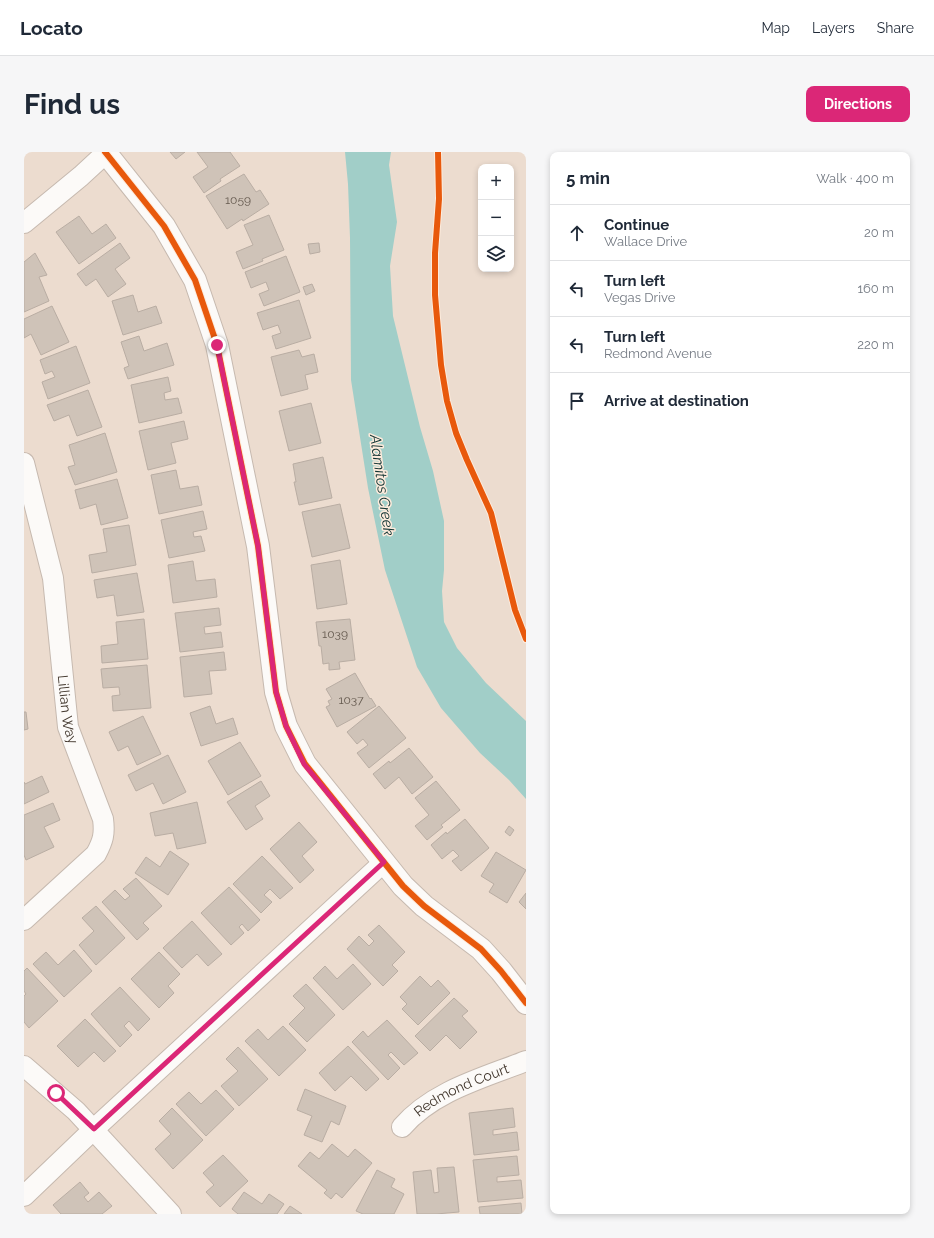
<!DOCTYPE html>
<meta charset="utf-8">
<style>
:root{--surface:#fff;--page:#f6f6f7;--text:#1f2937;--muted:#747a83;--line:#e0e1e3;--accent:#db2777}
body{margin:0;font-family:Raleway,sans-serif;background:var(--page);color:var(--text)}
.controls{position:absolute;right:12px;top:12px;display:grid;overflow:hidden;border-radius:8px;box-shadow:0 2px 6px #0003}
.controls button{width:36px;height:36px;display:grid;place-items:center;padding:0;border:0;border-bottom:1px solid var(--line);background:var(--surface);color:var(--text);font:20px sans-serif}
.stop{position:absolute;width:12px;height:12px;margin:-9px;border:3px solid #db2777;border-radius:50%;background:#fff}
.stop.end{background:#db2777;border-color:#fff;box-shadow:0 1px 4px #0008}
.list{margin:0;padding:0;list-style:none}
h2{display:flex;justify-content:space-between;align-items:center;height:52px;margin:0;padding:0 16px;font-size:17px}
h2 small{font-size:13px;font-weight:400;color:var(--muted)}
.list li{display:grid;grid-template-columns:26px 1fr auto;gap:12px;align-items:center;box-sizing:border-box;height:56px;padding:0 16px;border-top:1px solid var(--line)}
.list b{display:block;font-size:15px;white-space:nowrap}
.list p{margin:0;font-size:13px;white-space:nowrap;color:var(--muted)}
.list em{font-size:13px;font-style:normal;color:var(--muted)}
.icon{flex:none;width:22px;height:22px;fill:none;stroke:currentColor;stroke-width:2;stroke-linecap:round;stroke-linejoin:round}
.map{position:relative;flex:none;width:502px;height:1062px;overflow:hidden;border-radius:8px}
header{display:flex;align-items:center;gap:24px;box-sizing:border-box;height:56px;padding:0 20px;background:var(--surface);border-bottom:1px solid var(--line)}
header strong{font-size:19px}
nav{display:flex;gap:22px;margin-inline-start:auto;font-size:14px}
.intro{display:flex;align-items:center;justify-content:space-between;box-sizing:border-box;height:96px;padding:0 24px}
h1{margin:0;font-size:28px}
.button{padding:10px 18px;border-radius:8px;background:var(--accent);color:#fff;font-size:14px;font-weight:700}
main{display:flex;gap:24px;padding:0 24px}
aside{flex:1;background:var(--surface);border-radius:8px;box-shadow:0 2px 6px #0003}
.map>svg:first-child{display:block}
.water{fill:#a1cec8}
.building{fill:#cfc3b8;stroke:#b9ada3}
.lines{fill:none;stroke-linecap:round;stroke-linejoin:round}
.minor-casing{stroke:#c6b9af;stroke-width:22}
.tertiary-casing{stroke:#c6b9af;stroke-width:24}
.minor{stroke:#fcfaf8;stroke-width:20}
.tertiary{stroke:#fcfaf8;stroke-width:22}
.cycleway-casing{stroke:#fdebdc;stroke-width:8}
.cycleway{stroke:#e8590c;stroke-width:6}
.route{stroke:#db2777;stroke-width:5}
.labels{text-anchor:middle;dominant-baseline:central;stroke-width:3;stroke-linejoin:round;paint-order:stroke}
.number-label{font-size:12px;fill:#665b50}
.street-label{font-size:14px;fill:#43382e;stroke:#fdebdc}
.water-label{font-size:15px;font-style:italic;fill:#0f3332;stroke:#fdebdc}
</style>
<header>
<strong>Locato</strong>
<nav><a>Map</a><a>Layers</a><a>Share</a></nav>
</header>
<div class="intro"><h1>Find us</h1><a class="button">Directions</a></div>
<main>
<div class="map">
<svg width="502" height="1062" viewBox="0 0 502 1062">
<rect width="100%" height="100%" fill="#ecdccf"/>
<polygon class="water" points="321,0 367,0 365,13 373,70 366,114 369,164 396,275 409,319 420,369 420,418 418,439 420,470 433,496 462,531 502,569 502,647 485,628 456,601 417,556 393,515 361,418 344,336 327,228 326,86 324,32"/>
<g class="building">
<polygon points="146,0 161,0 152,7"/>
<polygon points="173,0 206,0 216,14 196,27 197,29 180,41 169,25 184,15"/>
<polygon points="220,22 232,40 236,38 245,52 219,69 218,67 203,77 182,44"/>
<polygon points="245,63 260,98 238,107 239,109 219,117 212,100 229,93 220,73"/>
<polygon points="55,64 68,82 82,72 92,86 55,112 32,80"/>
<polygon points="96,91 106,106 91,117 102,132 84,145 72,127 62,134 53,122"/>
<polygon points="295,91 296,100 286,102 284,92"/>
<polygon points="11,101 23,123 15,125 25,149 0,160 0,110"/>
<polygon points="262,104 276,140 240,154 235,142 245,138 242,130 227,136 221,120"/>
<polygon points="288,132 291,139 282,143 279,135"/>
<polygon points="109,143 114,160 132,154 138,171 99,183 88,149"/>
<polygon points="275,148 287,186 252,197 248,184 257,181 254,173 239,178 233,161"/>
<polygon points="28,154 45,190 17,203 7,182 0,186 0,167"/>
<polygon points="115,184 120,199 143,191 150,213 104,227 100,216 105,214 97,190"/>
<polygon points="52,194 66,231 24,247 18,230 31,225 28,219 21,222 16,208"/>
<polygon points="275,198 278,205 290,202 294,220 281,223 284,237 257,244 247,205"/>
<polygon points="144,225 147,239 140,241 141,248 154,246 158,261 115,271 107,233"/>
<polygon points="64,238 78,275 53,284 45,263 30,269 23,253"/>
<polygon points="287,251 297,291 265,299 255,259"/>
<polygon points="160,269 164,287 147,291 152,311 124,318 115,279"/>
<polygon points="81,281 93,320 51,333 44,315 51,313 45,293"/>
<polygon points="299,305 308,346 275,353 270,330 272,330 269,312"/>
<polygon points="152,318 156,337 174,334 178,353 135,362 127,323"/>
<polygon points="93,327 104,366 77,373 72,352 56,357 51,338"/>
<polygon points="316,352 326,396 288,405 278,360"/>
<polygon points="179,359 183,377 169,380 170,385 177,384 181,399 145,406 137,368"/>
<polygon points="105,373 112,413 68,421 65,403 83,400 79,377"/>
<polygon points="316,408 323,452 293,457 287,413"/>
<polygon points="169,409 172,429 191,427 193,445 149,451 144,413"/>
<polygon points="113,421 120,460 93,464 90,443 73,446 70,428"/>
<polygon points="195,456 197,473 180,475 181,482 197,480 199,495 156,500 151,461"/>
<polygon points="120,467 124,507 78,511 77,494 94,492 92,470"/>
<polygon points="326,467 331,508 315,510 316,517 305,518 305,511 299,512 297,494 295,494 292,470"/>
<polygon points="200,500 202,518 185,519 188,542 160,545 156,505"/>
<polygon points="123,513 127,556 89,559 88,544 96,543 95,535 79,536 77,517"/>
<polygon points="331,521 346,547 347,546 352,554 313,575 302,555 306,553 304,549 308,547 302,537"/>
<polygon points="186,554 192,572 209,566 214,582 177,594 166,561"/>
<polygon points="355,554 382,586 345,616 333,601 344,593 339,587 333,592 323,580"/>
<polygon points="0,560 2,560 4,577 0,578"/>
<polygon points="119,564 137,602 113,613 104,594 94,599 85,580"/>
<polygon points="216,590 237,624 204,643 184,609"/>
<polygon points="385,596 409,625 388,642 375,625 361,637 349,622 365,609 366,611"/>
<polygon points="144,603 162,640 139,652 129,631 112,639 104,623"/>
<polygon points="18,624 25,640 0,652 0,630 1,632"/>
<polygon points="237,629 246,644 231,654 239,667 222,678 203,650"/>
<polygon points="412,629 436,658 417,673 419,675 403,688 391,674 405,663 391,646"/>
<polygon points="173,650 182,691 153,697 149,681 131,684 126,661"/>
<polygon points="29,651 36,668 20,675 30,695 2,708 0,703 0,663"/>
<polygon points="441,667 465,696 437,719 428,709 435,704 429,698 418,707 407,693 422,680 423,682"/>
<polygon points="275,670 293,690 278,704 290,718 276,731 246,697"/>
<polygon points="485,674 490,678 486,684 481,680"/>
<polygon points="146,699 165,712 144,743 111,721 122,705 136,715"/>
<polygon points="472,700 502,718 483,751 465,740 470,732 457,724"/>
<polygon points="238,704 269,736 256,747 246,737 240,743 248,750 237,761 209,732"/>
<polygon points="112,726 138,754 119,771 125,777 113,788 78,750 91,738 101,748 106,744 99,737"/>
<polygon points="205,735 236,768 224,779 218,772 215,775 220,781 207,793 177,761"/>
<polygon points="502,741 502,757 495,750"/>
<polygon points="72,754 101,786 72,813 55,793 70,779 58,766"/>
<polygon points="168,769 198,802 184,814 173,802 158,816 139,796"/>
<polygon points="355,773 381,800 368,813 374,819 359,834 323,797 335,784 345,794 350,789 344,783"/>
<polygon points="50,798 68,819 40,845 9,812 22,800 34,813"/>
<polygon points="135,800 156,822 144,834 150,841 135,856 107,827"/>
<polygon points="329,812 347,832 319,858 289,826 301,814 313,827"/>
<polygon points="3,816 34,849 5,876 0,870 0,844 2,842 0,839 0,819"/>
<polygon points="396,824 407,835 414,828 426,841 394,873 378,857 383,852 376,845"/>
<polygon points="282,832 311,863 283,890 265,872 281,856 269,844"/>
<polygon points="96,835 126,867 114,879 105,869 100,874 108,883 96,895 67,862"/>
<polygon points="430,846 444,859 438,864 453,880 436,897 422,883 406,899 391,884"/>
<polygon points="61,867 92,899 80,910 70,900 54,915 33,894"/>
<polygon points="363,868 394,901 380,913 367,900 364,903 376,916 364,928 328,890 339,879 344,885"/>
<polygon points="259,874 282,898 255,924 221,889 234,877 244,888"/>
<polygon points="324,894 355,927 342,939 327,924 311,939 295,921"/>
<polygon points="214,895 244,927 215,954 197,934 214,919 202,907"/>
<polygon points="281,937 322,954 315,973 307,969 298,990 280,983 288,964 273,958"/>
<polygon points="192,938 210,957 182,984 152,952 165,940 177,952"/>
<polygon points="148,956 179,988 149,1017 131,997 147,982 135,969"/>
<polygon points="489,956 491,975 469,978 469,983 493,980 495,998 450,1003 445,961"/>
<polygon points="308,992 324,1005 331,997 348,1011 318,1046 312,1041 307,1047 300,1041 303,1038 274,1014 286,1000 295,1007"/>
<polygon points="199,1003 224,1029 196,1055 182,1040 190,1033 179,1021"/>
<polygon points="493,1004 495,1023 473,1025 473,1030 497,1028 499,1046 454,1050 449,1008"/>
<polygon points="430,1015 435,1060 412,1062 393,1062 389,1020 407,1018 410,1041 415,1040 413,1016"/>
<polygon points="353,1018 371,1027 367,1035 380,1042 370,1062 339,1062 332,1059"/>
<polygon points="56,1030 65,1041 60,1045 64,1050 75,1040 88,1054 78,1062 37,1062 29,1053"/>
<polygon points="220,1040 238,1052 245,1042 260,1052 253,1062 214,1062 208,1057"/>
<polygon points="497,1051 498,1062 456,1062 455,1055"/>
<polygon points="266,1054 278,1062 260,1062"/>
</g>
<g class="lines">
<defs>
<g id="minor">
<polyline points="0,71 57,24 82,1"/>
<path id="s1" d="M0,311L29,426L44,575L79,667C81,682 79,689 72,702L0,768"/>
<polyline points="0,914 52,959 147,1062"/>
<path id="s2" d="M378,975C409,939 459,926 502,909"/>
<polyline points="0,1044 70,977 360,710"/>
</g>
<polyline id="tertiary" points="81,0 140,74 171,128 193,193 234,394 252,540 262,574 281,612 379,734 400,754 457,797 477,819 502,851"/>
</defs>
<use href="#minor" class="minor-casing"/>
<use href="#tertiary" class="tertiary-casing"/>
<use href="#minor" class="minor"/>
<use href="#tertiary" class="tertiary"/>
<defs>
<g id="cycleway">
<polyline points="81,0 140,74 171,128 193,193 234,394 252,540 262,574 281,612 379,734 400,754 457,797 477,819 502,851"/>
<polyline points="414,0 415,47 411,101 411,143 417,213 423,249 432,281 443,308 467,361 491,458 502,487"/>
</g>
</defs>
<use href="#cycleway" class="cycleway-casing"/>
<use href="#cycleway" class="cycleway"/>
</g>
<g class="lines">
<polyline class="route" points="32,941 70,977 360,710 280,612 262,574 252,540 234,394 193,193"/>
</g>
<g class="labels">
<g class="number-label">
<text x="214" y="48">1059</text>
<text x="311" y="482">1039</text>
<text x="327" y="548">1037</text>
</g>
<g class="street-label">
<text stroke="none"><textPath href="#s1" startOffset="251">Lillian Way</textPath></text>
<text stroke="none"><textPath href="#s2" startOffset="71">Redmond Court</textPath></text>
</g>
<g class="water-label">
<text transform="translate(358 333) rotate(82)">Alamitos Creek</text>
</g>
</g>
</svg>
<div class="controls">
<button>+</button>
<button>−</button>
<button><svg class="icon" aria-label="layers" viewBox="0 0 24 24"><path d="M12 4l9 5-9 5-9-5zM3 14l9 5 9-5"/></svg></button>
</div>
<div class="stop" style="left:32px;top:941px"></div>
<div class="stop end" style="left:193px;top:193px"></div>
</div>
<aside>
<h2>5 min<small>Walk · 400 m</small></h2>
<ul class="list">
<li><svg class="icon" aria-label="ahead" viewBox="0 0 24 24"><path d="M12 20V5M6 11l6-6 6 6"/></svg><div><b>Continue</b><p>Wallace Drive</p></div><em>20 m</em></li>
<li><svg class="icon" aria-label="left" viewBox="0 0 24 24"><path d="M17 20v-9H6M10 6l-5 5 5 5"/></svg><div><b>Turn left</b><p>Vegas Drive</p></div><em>160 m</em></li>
<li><svg class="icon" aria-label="left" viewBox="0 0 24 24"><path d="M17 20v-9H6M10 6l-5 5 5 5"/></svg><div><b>Turn left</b><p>Redmond Avenue</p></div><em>220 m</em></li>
<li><svg class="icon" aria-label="arrive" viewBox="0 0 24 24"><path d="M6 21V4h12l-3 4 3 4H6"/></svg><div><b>Arrive at destination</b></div></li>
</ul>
</aside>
</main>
